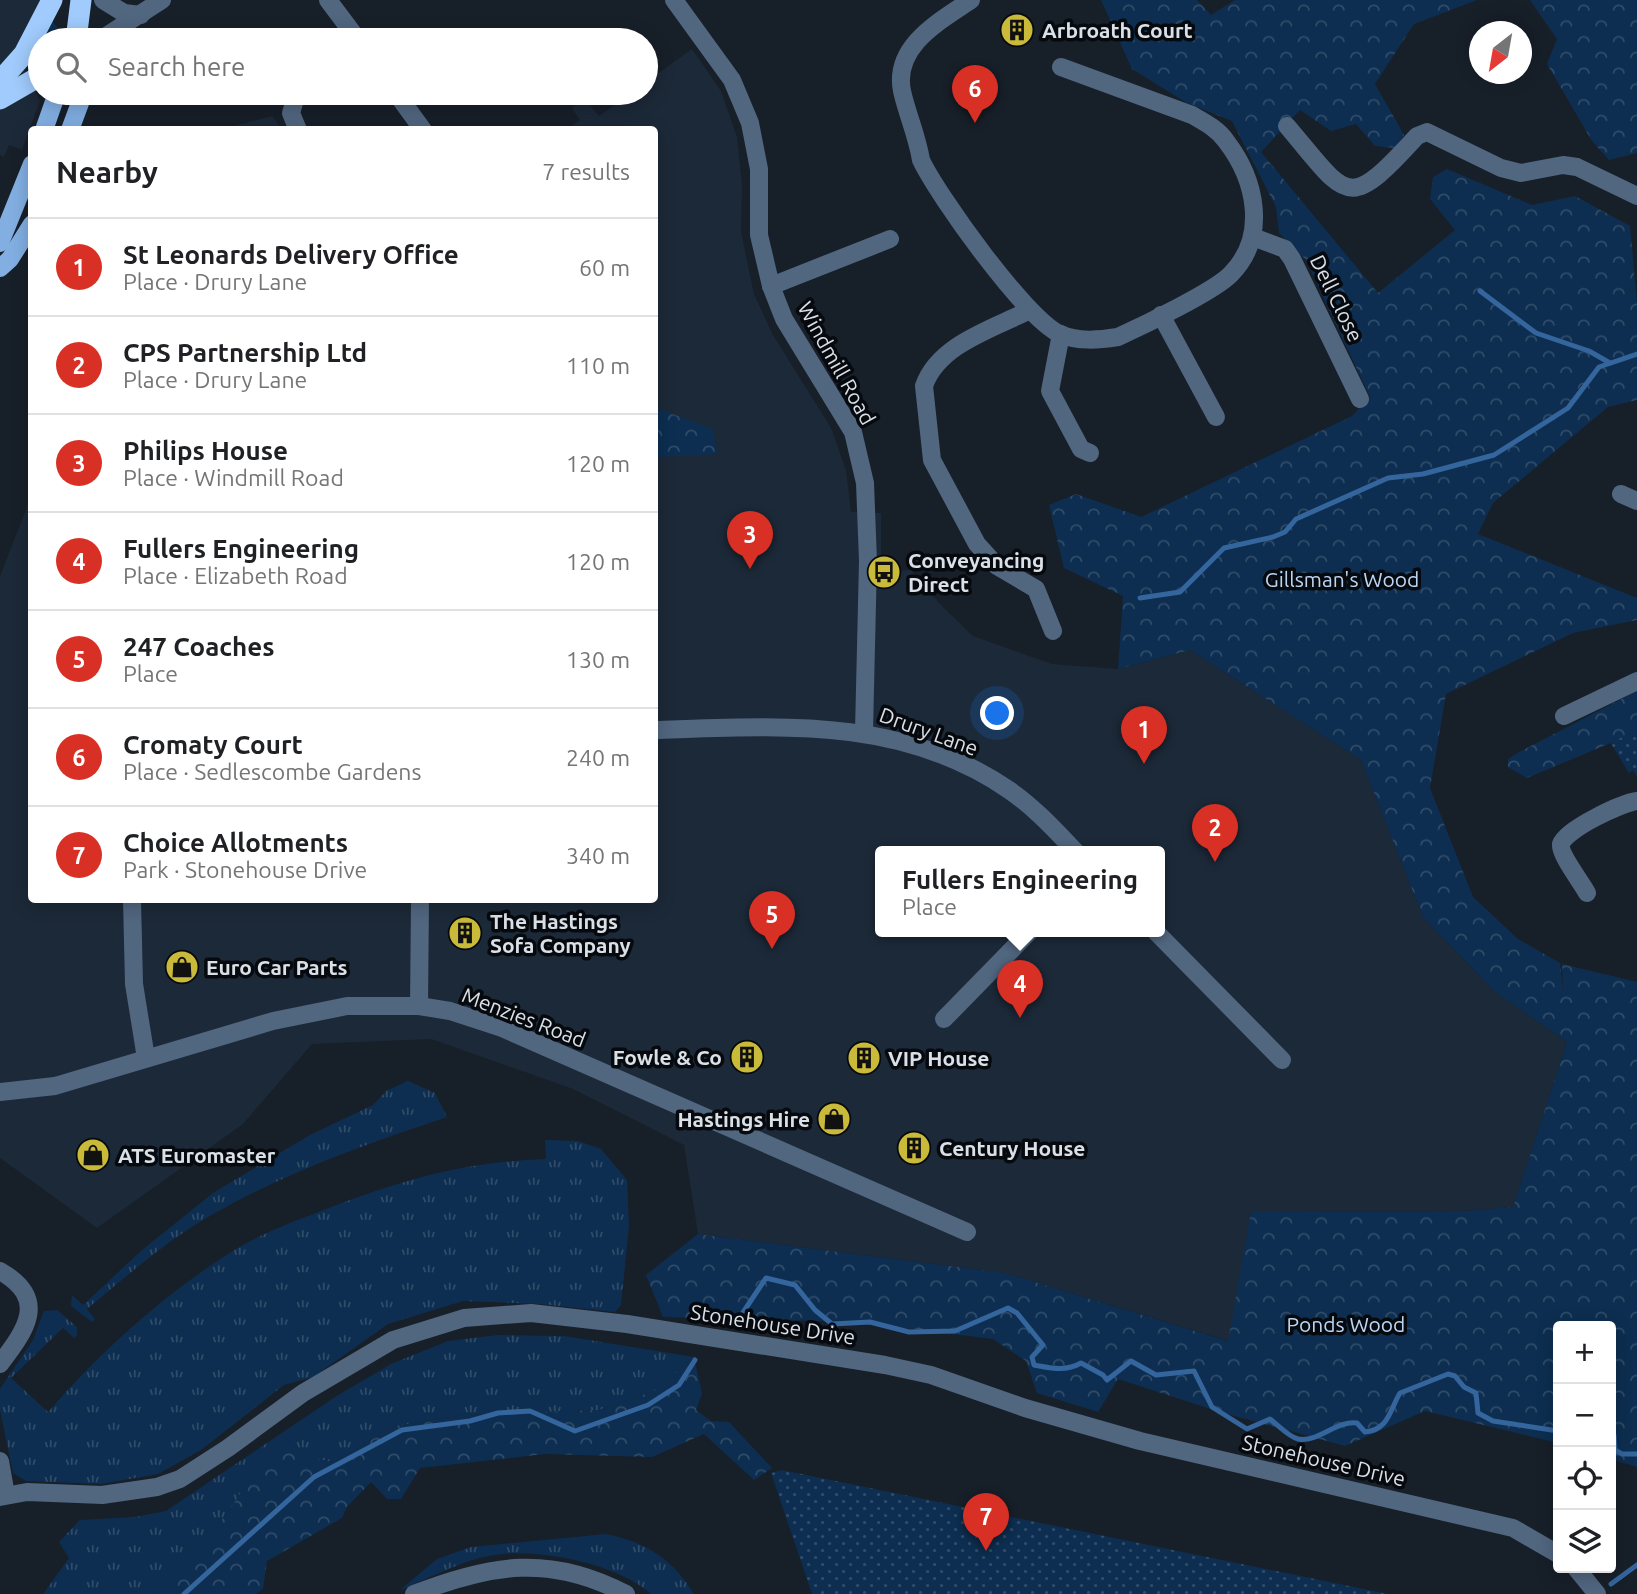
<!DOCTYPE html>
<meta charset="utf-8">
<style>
:root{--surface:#fff;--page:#f6f6f6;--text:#202124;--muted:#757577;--line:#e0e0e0;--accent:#d93025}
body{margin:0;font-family:Ubuntu,sans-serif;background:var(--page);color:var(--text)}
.controls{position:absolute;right:21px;bottom:21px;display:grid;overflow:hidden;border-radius:7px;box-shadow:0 4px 18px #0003}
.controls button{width:63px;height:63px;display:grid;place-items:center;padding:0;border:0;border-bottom:2px solid var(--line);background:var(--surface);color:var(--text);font:35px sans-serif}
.compass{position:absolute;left:1469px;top:21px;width:63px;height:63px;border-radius:50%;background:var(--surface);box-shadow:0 4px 18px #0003;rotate:211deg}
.you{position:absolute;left:998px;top:714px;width:24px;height:24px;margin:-18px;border:5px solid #fff;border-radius:50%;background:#1a73e8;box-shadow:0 0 0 10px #1a73e833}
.badge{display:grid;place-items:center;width:46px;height:46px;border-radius:50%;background:var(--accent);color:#fff;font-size:23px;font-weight:700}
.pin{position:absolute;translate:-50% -58px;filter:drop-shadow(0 2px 4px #0008)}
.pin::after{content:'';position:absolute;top:37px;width:24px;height:21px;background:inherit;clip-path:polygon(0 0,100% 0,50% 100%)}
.popup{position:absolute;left:875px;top:846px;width:290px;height:91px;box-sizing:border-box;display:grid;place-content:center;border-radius:7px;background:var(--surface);filter:drop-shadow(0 2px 5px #0005);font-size:23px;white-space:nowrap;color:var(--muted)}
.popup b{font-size:26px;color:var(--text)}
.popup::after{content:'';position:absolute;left:50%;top:100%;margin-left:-14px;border:14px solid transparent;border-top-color:var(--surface)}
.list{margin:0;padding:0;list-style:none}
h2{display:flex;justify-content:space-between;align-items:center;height:91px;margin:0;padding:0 28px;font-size:30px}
h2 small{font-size:23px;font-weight:400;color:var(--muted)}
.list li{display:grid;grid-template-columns:46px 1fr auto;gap:21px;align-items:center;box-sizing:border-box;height:98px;padding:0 28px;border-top:2px solid var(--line)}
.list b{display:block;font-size:26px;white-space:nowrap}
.list p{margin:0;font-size:23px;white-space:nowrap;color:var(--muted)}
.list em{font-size:23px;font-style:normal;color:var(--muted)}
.icon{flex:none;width:38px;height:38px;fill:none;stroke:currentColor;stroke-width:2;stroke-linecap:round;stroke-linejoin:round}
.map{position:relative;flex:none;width:1637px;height:1594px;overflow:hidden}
.search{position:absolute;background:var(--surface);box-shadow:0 4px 18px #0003;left:28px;top:28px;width:630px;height:77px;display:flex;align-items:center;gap:18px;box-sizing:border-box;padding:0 24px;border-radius:38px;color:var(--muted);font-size:26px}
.panel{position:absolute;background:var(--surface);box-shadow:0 4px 18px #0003;left:28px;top:126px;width:630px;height:777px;border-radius:7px}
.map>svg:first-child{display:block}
.built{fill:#1c2938;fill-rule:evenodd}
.grass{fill:url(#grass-tufts)}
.forest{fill:url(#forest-crowns)}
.park{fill:url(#park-dots)}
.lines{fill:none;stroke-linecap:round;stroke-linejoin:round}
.stream{stroke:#34659d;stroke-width:5}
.minor{stroke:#51667f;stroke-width:18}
.major{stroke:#82aee2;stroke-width:18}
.highway{stroke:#a0cbfc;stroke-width:21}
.labels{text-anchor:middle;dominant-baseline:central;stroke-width:7;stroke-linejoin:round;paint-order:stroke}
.poi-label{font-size:21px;font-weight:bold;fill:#dae0e7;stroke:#06090d;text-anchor:start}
.street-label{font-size:21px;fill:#dae0e7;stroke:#06090d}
.park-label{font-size:21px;fill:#bad6f6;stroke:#06090d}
</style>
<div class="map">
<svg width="1637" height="1594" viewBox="0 0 1637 1594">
<defs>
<pattern id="grass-tufts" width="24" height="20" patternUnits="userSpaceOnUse" patternTransform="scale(1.75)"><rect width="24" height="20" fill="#0d2e50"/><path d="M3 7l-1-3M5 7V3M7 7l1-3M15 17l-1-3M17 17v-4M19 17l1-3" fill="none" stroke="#304c69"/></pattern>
<pattern id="forest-crowns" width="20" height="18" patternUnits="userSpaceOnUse" patternTransform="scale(1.75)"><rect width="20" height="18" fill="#0d2e50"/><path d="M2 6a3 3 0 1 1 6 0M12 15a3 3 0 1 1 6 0" fill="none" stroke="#304c69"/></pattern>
<pattern id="park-dots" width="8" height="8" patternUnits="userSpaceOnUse" patternTransform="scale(1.75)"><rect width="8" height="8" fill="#0d2e50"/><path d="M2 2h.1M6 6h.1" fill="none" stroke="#304c69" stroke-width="1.8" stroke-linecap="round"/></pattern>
</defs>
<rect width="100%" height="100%" fill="#171f29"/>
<g class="built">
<polygon points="0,0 44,0 16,52 40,101 22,150 9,145 4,157 0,155"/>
<path d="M692,49L721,91L737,137L742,185L741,232L754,294L773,335L831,428L846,470L851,512L881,513V571L911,570L940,604L973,636L1052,664L1118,669L1190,650L1361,760L1423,917L1495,992L1567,1042L1513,1207L1451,1212L1251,1211L1229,1341L1005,1273L698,1234L684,1145L573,1089L431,1039L312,1044L243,1124L97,1228L0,1158V576L31,497L32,900H654V130L567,129L580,120L572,108L584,98L599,116L631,93H646V82ZM880,852H1160V932H880Z"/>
<polygon points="272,116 282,129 222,129"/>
</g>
<g class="grass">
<polygon points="52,21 58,28 55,40 40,40 40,61 30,68 26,66 24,60 45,23"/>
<path d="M408,1081L435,1093L447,1117C367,1144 289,1171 215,1213C168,1239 128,1275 87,1309L95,1319L92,1322L71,1306L72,1295L83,1305L142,1250L213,1193L310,1135L373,1105L386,1091Z"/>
<path d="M545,1140L578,1141L601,1149L627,1180L629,1226L621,1305L615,1312L540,1304L463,1301L388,1324L313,1377L284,1385L201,1450L158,1474L101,1484L26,1481L13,1473L0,1410V1389L33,1340L44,1311L57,1310L77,1327V1335L74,1338L63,1328L11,1378L48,1412C100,1352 161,1297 228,1254C259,1234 295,1221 329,1208C405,1179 464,1162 546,1159Z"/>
<polygon points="498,1335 564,1336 694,1357 654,1391 599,1410 464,1415 395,1426 334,1462 308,1458 290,1441 273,1447 205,1544 156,1594 43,1594 69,1558 59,1542 80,1520 135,1517 166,1511 335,1397 391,1364 448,1341"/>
<path d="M606,1534C646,1542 673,1559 694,1594H651C619,1565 546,1550 502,1554C467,1557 433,1577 400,1590L437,1559L471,1547Z"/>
</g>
<g class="forest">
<polygon points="1101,0 1197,0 1211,15 1235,0 1477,0 1414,24 1375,84 1404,135 1395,148 1375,146 1356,124 1331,131 1300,110 1261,152 1378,293 1455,230 1430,199 1433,177 1447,169 1532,205 1575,196 1630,226 1637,303 1637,400 1608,407 1493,503 1478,534 1637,598 1637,620 1573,633 1446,694 1430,788 1473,897 1518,939 1560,963 1563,990 1562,964 1637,982 1637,1467 1611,1459 1611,1326 1558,1326 1558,1443 1425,1411 1345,1446 1220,1412 1118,1379 1098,1412 1037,1393 1026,1361 993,1339 855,1322 663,1317 646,1275 698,1234 1005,1273 1228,1341 1251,1211 1451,1212 1513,1207 1567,1042 1495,992 1423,917 1361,760 1190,650 1118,669 1123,596 1064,568 1049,505 1076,494 1141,517 1352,416 1370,397 1306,260 1279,233 1276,207 1232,121 1187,103 1132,69"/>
<polygon points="1530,0 1637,0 1637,153 1609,160 1592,141 1547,64 1557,39"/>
<polygon points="654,407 713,429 717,454 655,457"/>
<polygon points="1637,691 1637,732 1527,778 1508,767 1508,759 1519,752"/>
<polygon points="694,1357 702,1394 696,1410 711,1421 729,1422 772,1468 754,1480 704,1434 652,1457 545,1454 420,1468 401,1499 387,1499 371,1482 347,1507 342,1518 267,1561 263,1589 256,1594 156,1594 205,1544 273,1447 290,1441 308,1458 334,1462 395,1426 464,1415 599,1410 654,1391"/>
</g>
<g class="park">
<polygon points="1637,732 1637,777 1633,770 1629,773 1610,742"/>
<polygon points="782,1470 1388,1594 812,1594 771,1473"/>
</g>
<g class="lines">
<g class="stream">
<polyline points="1480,291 1536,333 1589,351 1610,363"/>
<polyline points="1140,598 1180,592 1224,548 1273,537 1285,532 1296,519 1388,478 1423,474 1494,455 1568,408 1599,367 1637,354"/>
<path d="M738,1320L766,1278L795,1285L815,1310L832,1324L870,1322L909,1332L955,1331L1008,1308L1017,1313L1043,1345L1032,1357L1034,1365C1051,1368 1065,1372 1081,1363L1103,1375L1107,1380L1131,1361L1156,1375L1194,1371L1212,1407L1247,1429L1270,1419C1278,1425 1289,1437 1298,1439C1318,1443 1337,1420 1357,1423L1365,1432C1389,1430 1390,1409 1400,1393L1448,1374L1455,1376L1464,1387L1476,1393L1478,1413L1493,1421L1558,1431"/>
<polyline points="1611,1433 1614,1435 1615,1450 1622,1454 1637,1454"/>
<polyline points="1611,1584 1637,1565"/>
<polyline points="184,1594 314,1477 402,1430 470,1421 498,1413 530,1411 575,1431 648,1405 679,1385 695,1360"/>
</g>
<g class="minor">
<polyline points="103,0 124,13 141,15"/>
<polyline points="328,0 358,40"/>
<polyline points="674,0 732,80 750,123 759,169 759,235 771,286 784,319 853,432 865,483 868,561 864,731"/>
<path d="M971,0C940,21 893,46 902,91C907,114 917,135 921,160C938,196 1026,319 1060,334C1078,342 1099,340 1118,337C1142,326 1215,291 1231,274C1268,236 1256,180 1226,141C1218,129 1204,122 1192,115L1061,67"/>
<polyline points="100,40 162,0"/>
<polyline points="297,93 291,113 298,130"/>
<polyline points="396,93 423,130"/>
<path d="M1287,126C1348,198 1346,214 1417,136L1427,132L1501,168L1521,173L1563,165L1577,167L1637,196"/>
<polyline points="1253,237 1285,249 1292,259 1360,399"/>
<polyline points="771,286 890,239"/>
<path d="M1028,311C992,329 938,345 924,386L932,460L977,544L997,566L1036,589L1053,631"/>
<polyline points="1161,315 1216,417"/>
<polyline points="1061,334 1050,391 1081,449 1090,453"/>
<polyline points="1621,494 1637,501"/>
<polyline points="1564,716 1637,681"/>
<path d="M654,730C778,726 902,716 1009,790C1034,807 1055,830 1076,852"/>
<path d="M1587,893C1582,883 1559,854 1561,844C1566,829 1622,803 1637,801"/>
<polyline points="132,900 134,984 146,1058"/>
<polyline points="1156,932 1282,1060"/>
<polyline points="419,1006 420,900"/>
<polyline points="944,1019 1029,932"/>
<polyline points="0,1092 55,1086 273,1021 347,1006 419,1006 450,1011 502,1028 967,1232"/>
<path d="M0,1271C49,1299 26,1330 0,1364"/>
<polyline points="0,1461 6,1495"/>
<polyline points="0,1497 27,1492 102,1495 157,1487 180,1479 228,1448 303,1393 393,1340 464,1318 531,1313 627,1324 885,1365 931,1375 1025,1408 1140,1441 1513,1528 1558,1554"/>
<polyline points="1576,1568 1597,1594"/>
<path d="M414,1594C491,1564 550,1554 626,1594"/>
</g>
<g class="major">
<polyline points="44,130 57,93"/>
<polyline points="70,130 80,103 80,93"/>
<polyline points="0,243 32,164"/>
<polyline points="0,268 10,259 32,224"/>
</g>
<g class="highway">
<polyline points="76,40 81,0"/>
<polyline points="0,81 24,54 52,0"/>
<polyline points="0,99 40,76"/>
</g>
</g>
<defs>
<symbol id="building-disc" viewBox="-11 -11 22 22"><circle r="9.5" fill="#c9ba3a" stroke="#06090d"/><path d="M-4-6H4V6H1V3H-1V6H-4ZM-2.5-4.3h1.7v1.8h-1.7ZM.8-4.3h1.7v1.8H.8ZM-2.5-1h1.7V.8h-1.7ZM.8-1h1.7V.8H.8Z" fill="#111"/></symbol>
<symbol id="bus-disc" viewBox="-11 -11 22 22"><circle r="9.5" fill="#c9ba3a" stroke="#06090d"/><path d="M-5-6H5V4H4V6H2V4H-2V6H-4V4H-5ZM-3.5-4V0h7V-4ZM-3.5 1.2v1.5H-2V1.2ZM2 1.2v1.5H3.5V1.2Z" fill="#111"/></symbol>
<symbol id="shop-disc" viewBox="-11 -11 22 22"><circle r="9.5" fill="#c9ba3a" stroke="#06090d"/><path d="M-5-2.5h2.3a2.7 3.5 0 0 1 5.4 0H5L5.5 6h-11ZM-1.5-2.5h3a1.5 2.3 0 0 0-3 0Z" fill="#111"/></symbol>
</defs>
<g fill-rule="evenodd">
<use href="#building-disc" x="998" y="11" width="38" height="38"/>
<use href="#bus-disc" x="865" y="553" width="38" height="38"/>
<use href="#building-disc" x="446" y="914" width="38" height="38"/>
<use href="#shop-disc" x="163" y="948" width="38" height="38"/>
<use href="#building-disc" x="728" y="1038" width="38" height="38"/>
<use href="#building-disc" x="845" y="1039" width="38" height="38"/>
<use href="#shop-disc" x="815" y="1100" width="38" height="38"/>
<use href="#building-disc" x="895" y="1129" width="38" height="38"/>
<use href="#shop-disc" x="74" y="1136" width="38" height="38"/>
</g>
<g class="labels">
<g class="poi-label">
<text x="1042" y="30">Arbroath Court</text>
<text x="908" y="560">Conveyancing<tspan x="908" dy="24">Direct</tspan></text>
<text x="490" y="921">The Hastings<tspan x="490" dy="24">Sofa Company</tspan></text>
<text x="206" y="967">Euro Car Parts</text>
<text x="722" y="1057" text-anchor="end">Fowle &amp; Co</text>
<text x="888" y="1058">VIP House</text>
<text x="810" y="1119" text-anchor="end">Hastings Hire</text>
<text x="939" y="1148">Century House</text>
<text x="118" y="1155">ATS Euromaster</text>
</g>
<g class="street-label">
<text transform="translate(1337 298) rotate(64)">Dell Close</text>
<text transform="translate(837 363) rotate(61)">Windmill Road</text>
<text transform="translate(929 731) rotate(20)">Drury Lane</text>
<text transform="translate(524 1017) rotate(21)">Menzies Road</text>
<text transform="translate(773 1324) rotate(9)">Stonehouse Drive</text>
<text transform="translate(1324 1460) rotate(13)">Stonehouse Drive</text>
</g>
<g class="park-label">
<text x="1342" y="579">Gillsman's Wood</text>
<text x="1346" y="1324">Ponds Wood</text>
</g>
</g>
</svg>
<div class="controls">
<button>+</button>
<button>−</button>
<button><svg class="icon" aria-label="locate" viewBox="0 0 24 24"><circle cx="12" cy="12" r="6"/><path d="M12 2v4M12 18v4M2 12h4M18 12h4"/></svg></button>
<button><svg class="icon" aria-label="layers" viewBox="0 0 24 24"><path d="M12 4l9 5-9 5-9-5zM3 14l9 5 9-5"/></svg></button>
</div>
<svg class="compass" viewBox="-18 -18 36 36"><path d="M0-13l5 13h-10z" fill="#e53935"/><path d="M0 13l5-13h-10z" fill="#757577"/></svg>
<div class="you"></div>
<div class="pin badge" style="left:1144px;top:764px">1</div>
<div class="pin badge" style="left:1215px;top:862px">2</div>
<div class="pin badge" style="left:750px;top:569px">3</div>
<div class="pin badge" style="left:1020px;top:1018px">4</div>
<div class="popup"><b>Fullers Engineering</b>Place</div>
<div class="pin badge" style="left:772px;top:949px">5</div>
<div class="pin badge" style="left:975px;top:123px">6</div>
<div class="pin badge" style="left:986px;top:1551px">7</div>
<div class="search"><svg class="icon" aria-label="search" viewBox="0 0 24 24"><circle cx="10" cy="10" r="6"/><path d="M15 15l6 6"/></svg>Search here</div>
<section class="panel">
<h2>Nearby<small>7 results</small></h2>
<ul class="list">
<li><span class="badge">1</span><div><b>St Leonards Delivery Office</b><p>Place · Drury Lane</p></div><em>60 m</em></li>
<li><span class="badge">2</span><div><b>CPS Partnership Ltd</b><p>Place · Drury Lane</p></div><em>110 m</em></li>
<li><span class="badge">3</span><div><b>Philips House</b><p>Place · Windmill Road</p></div><em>120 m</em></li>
<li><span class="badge">4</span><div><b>Fullers Engineering</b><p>Place · Elizabeth Road</p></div><em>120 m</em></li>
<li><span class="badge">5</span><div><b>247 Coaches</b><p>Place</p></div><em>130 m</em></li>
<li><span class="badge">6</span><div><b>Cromaty Court</b><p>Place · Sedlescombe Gardens</p></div><em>240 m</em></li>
<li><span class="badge">7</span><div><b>Choice Allotments</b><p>Park · Stonehouse Drive</p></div><em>340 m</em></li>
</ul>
</section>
</div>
